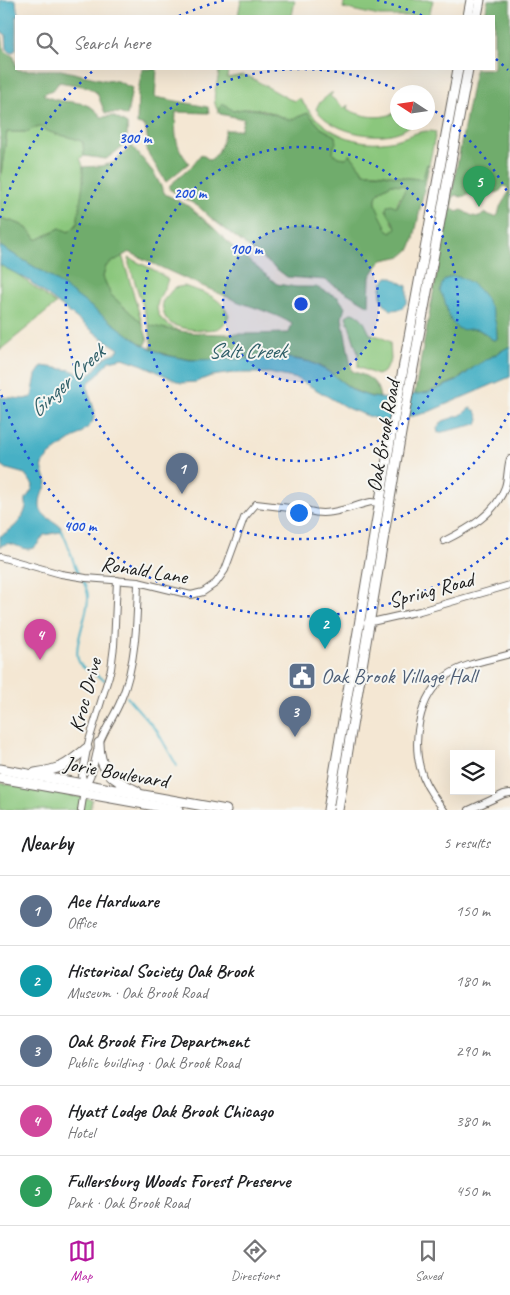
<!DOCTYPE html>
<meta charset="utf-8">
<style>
:root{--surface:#fff;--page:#f2f2f2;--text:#202124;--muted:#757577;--line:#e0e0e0;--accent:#b5179e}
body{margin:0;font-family:Caveat,sans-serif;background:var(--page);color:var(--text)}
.controls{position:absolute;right:15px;bottom:15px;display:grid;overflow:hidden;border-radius:0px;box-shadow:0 5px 20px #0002}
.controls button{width:45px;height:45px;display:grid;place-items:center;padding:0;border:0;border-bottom:1px solid var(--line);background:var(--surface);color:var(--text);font:25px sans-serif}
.compass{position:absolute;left:390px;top:85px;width:45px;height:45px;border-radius:50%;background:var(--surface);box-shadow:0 5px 20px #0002;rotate:282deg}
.you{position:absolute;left:298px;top:512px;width:18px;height:18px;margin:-12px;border:4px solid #fff;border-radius:50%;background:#1a73e8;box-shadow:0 0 0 8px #1a73e833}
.badge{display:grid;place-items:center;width:32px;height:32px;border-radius:50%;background:var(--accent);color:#fff;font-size:16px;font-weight:700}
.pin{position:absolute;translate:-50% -41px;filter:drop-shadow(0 1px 2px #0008)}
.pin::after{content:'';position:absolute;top:26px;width:18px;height:15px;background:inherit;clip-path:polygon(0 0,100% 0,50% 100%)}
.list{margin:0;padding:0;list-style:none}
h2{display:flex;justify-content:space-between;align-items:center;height:65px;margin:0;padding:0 20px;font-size:21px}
h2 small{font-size:16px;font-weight:400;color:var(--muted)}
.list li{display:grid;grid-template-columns:32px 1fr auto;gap:15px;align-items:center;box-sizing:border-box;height:70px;padding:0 20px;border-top:1px solid var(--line)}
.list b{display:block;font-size:19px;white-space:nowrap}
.list p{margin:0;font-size:16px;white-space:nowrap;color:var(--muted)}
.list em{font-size:16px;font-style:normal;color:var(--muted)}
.icon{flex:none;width:28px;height:28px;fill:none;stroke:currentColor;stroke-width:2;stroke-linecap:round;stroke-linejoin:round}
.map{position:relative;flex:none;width:510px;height:810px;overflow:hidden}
.search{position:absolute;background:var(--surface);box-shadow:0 5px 20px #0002;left:15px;right:15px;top:15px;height:55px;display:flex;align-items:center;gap:12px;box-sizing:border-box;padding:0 18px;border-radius:0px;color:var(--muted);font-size:19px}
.sheet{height:415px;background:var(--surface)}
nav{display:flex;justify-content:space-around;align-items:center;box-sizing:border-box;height:70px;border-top:1px solid var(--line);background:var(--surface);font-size:14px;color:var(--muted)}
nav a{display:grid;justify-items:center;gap:2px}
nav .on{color:var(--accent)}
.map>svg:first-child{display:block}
.green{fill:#8bc77d;stroke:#54724c}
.forest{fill:#70ac6c;stroke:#466444;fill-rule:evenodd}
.water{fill:#47b0c5;stroke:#326670}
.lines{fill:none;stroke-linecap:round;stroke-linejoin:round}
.stream{stroke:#47b0c5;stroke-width:2}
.minor-casing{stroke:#68635c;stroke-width:8}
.major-casing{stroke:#68635c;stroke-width:11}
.minor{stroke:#fff;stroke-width:6}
.major{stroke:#fff;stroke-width:9}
.ring{fill:none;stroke:#1d4ed8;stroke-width:2.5;stroke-dasharray:2.5 5}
.labels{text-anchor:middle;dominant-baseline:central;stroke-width:4;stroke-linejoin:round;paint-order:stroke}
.street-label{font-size:21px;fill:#1c1c1c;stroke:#f6f6f2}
.service-label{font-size:21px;fill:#4e5e75;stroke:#f6f6f2;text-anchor:start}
.water-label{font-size:22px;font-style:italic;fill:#2f5f68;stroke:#f6f6f2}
.centre{fill:#1d4ed8;stroke:#f6f6f2;stroke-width:2.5}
.ring-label{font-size:15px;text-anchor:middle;font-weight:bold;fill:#1d4ed8;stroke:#f6f6f2;stroke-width:4;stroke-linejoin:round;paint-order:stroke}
</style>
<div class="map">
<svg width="510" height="810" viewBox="0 0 510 810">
<rect width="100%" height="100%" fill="#f6f6f2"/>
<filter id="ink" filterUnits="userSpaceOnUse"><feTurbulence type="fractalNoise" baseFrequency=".02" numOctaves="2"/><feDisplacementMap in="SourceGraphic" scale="10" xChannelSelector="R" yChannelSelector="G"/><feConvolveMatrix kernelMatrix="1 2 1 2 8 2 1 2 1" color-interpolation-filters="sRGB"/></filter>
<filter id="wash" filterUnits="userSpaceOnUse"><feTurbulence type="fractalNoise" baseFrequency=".0096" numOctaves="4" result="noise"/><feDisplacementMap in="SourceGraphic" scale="20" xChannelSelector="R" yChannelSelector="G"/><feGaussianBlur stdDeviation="1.12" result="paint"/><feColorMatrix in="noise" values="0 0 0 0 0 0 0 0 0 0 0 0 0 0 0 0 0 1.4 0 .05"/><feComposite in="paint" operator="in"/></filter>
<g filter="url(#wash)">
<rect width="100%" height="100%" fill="#f4e7d3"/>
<g class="green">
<polygon points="241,0 295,0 292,16 238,16"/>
<polygon points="345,0 433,0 429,16 379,16 343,8"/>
<path d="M219,69H228L227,78L242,75L248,76L289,99L295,101L300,98C320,131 356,149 395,140C409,137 421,128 436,132L429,165L427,164L423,179C403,179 384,171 364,173L350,154L346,158L338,157L333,153L335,136L321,128L308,113L290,120L264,110L249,108L234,111L219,108L220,114C208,98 219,85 219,69Z"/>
<path d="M331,93H333L330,96L344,108L348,105L347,109C362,117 381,120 397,112L398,122L412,123L411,125C388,145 332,134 316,109L319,103Z"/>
<path d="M41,127C52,136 71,135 83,142L84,156L80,158C89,176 80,205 77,225L68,232L60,228L37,240C27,224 18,223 0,218V180L7,132H29L33,128Z"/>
<path d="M392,184L402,185L406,187L405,192L399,199L391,221L396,227L392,233L388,232C380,212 363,196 392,184Z"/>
<polygon points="122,255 142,323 111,295 103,277 106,266"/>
<path d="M129,258L154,270L168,279C166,286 163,290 160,297C150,316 168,326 182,332L172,331L149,325L129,264Z"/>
<polygon points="0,263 7,266 56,304 0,350"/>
<path d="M184,286C203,293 220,295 229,316C226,321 224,325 219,328C208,332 176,330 168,321C163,316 163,308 162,302L174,288Z"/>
<path d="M351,313C363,314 365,325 370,334L381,337L390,342L391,360L384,372L377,375L358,367V353L346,316Z"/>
<polygon points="0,783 92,799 90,810 0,810"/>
</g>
<g class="forest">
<path d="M488,0H510V346L474,367L457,380L429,392L414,396L475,69H494V16H485ZM504,186L507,187L509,192L500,207L498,215L495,217L484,213L480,217C473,217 468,214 462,210L457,212L451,208L453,197L455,195L461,197L479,191L481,192L488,188L493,193L499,192ZM444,296L484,297L494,319L497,339L493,340L478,329H474L448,314Z"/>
<path d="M0,34L2,36L4,50L14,57L17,70H61L104,80L117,81L132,88L127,116L119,113H105L97,93L88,87L59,82L54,89L43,94C59,107 88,95 101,117L113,116L127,124C129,145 121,148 106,159L84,156L83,142C70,135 52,136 41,127L33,128L29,132H7L0,180Z"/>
<path d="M142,69H157L155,97L208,107L209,113L176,112C175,134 174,145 189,163L166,182L146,150L148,141L145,126L137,124L138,92Z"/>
<path d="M223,103L233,111C254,105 270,113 290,120L308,113L321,128L335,136L336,143L334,146L333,153L338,157L346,158L350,154L364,173C384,172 403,179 423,179L427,164L429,165L414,239L410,249L402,256L383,260L377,266L370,277L369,306L325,280L287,277L212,219L199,207L169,189L170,185L191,167L201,154L210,160C221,153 222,142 225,130H240L244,119L220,114L219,108ZM392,184L402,185L406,187L397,207L391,204L387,206L386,210L396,227L392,233L388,231C380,211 363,196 392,184Z"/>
<path d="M132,146L154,173L165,194L187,205L215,229L235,249L277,284L296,287H316L338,297L345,307L342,318L352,371C369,377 377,379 380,398C347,395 337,371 310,362C292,356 271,358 253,359C219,361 184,364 152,349L149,325C194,337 243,334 289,333L292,324C279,315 255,308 239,302C202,286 165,270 129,252L106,266L103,277L111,295L142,323L148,340L145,346L122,331L51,277L0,246V218C18,223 26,224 37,240L60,228L69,232L77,224L83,183V167L101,166L113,163Z"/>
</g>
<g class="water">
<polygon points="0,0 16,0 17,10 21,16 16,16 16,50 11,53 7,49 6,35 0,31"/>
<path d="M0,246L51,277L141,344L165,355L190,360L287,358L310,362L329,372L354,391L371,397L389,399L429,392L457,381L474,367L510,346V377L426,413L385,422L349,409L298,379L269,373H233L211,376L196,382L181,383L143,365L123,358L109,361L98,375L88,383C85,396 101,410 91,424C82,436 47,452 43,464C41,470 46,477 47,483C46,489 42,492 41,497C36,516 50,517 61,527L60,532L44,535C41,539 37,547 33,548C20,553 12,537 0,547V536C12,530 23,521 26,507C27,505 25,502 26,499C28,494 32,492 33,485L25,474L7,469L0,464V397L24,399L32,397L36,375L42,366L70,370L87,376C96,371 100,360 109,355C114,353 116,354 119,349L99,336L28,280L0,265Z"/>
<path d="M453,276C481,279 498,313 497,339L493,340C488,336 482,330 476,329C467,328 462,333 454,325C445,315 448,301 440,292C442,282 443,279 453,276Z"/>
<path d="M387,277H391L407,286V302L401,309L391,310C379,302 377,288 387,277Z"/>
<polygon points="470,408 476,411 479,419 477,424 438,433 437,428 443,421 461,415"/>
</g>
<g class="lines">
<g class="stream">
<path d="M61,530C71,547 71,560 79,575"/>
<path d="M82,579C85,585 88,590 88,597C89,615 69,652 81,665C86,671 98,676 105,680"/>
<polyline points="127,697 157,731 177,766"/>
</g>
</g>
</g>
<g filter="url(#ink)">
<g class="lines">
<defs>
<g id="minor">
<path d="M444,541C468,529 496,514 505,487C508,478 507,468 510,459"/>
<path d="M0,557L61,574L86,578L138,582L191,595L203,592L216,583L225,570L244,518L256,504L290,508L298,506C322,521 345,508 371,502L379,503"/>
<polyline points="367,623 420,611 510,585"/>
<path d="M85,785C95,773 94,756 100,742C106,727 115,715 121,700C136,664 137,621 138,582"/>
<polyline points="81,810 85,785 82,776 88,744 111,669 114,646 117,580"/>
<path d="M444,810C436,800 428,790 423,777C411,745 417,695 448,675C465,663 490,660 510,654"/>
<polyline points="469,810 504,794 510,793"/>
</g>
<g id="major">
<polyline points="468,16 471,0"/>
<polyline points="477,16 480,0"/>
<path d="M99,743C99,771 113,780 137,791"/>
<polyline points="0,769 226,810"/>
<path d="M35,773C63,769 66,765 87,748"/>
<polyline points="0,778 178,810"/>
<polyline points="328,810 391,435 458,69"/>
<polyline points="338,810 401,433 468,69"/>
</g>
</defs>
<use href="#minor" class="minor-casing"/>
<use href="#major" class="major-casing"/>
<use href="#minor" class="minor"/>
<use href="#major" class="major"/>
</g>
</g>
<circle cx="301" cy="304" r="78" fill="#1d4ed8" fill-opacity=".12"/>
<g class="ring">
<circle cx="301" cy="304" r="78"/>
<circle cx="301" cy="304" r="157"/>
<path d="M509 413A235 235 0 1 1 402 92M429 107A235 235 0 0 1 509 195"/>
<path d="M508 538A313 313 0 0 1 0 390M0 218A313 313 0 0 1 94 70M179 16A313 313 0 0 1 225 0M377 0A313 313 0 0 1 423 16M496 59A313 313 0 0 1 508 70"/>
</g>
<defs>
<symbol id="civic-square" viewBox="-11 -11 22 22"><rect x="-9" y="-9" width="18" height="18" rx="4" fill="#5c6f8a" stroke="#f6f6f2"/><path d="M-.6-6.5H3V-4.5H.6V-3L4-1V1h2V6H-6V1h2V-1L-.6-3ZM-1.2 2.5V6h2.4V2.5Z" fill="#fff"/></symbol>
</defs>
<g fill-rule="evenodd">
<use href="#civic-square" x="286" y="660" width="32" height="32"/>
</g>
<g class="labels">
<g class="street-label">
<text transform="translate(383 436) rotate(-80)">Oak Brook Road</text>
<text transform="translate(144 570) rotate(9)">Ronald Lane</text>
<text transform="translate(431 590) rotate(-15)">Spring Road</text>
<text transform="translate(85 695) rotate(-75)">Kroc Drive</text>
<text transform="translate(116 772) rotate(10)">Jorie Boulevard</text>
</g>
<g class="service-label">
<text x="321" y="676">Oak Brook Village Hall</text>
</g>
<g class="water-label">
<text x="247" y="351">Salt Creek</text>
<text transform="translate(67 381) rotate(-43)">Ginger Creek</text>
</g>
</g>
<circle cx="301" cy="304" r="8" class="centre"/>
<g class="ring-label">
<text x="135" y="143">300 m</text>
<text x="190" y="198">200 m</text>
<text x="246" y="254">100 m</text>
<text x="80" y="531">400 m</text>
</g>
</svg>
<div class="controls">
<button><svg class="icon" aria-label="layers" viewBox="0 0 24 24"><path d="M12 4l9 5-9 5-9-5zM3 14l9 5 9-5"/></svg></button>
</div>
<svg class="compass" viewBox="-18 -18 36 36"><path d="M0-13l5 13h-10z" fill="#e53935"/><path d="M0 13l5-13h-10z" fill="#757577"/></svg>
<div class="you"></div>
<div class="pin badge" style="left:182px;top:494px;background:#5c6f8a">1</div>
<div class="pin badge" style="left:325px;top:649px;background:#0f9aa8">2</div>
<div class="pin badge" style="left:295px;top:737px;background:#5c6f8a">3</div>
<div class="pin badge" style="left:40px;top:660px;background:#d1479c">4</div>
<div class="pin badge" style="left:479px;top:207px;background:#2e9e5b">5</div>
<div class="search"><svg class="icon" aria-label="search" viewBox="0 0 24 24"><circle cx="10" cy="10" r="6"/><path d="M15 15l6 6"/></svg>Search here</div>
</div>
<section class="sheet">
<h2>Nearby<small>5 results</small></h2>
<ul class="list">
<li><span class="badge" style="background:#5c6f8a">1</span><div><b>Ace Hardware</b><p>Office</p></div><em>150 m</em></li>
<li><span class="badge" style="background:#0f9aa8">2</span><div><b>Historical Society Oak Brook</b><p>Museum · Oak Brook Road</p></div><em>180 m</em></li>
<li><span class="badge" style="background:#5c6f8a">3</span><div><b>Oak Brook Fire Department</b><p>Public building · Oak Brook Road</p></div><em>290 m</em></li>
<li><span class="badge" style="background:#d1479c">4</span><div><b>Hyatt Lodge Oak Brook Chicago</b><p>Hotel</p></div><em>380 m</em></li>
<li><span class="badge" style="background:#2e9e5b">5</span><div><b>Fullersburg Woods Forest Preserve</b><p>Park · Oak Brook Road</p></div><em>450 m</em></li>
</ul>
</section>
<nav>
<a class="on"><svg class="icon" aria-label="map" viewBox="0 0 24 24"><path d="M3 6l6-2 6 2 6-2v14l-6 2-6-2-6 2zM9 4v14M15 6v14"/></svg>Map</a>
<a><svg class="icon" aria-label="directions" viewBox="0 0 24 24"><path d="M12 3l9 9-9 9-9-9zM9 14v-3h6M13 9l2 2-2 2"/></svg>Directions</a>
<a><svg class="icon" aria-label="saved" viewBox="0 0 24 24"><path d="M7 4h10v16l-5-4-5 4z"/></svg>Saved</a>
</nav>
